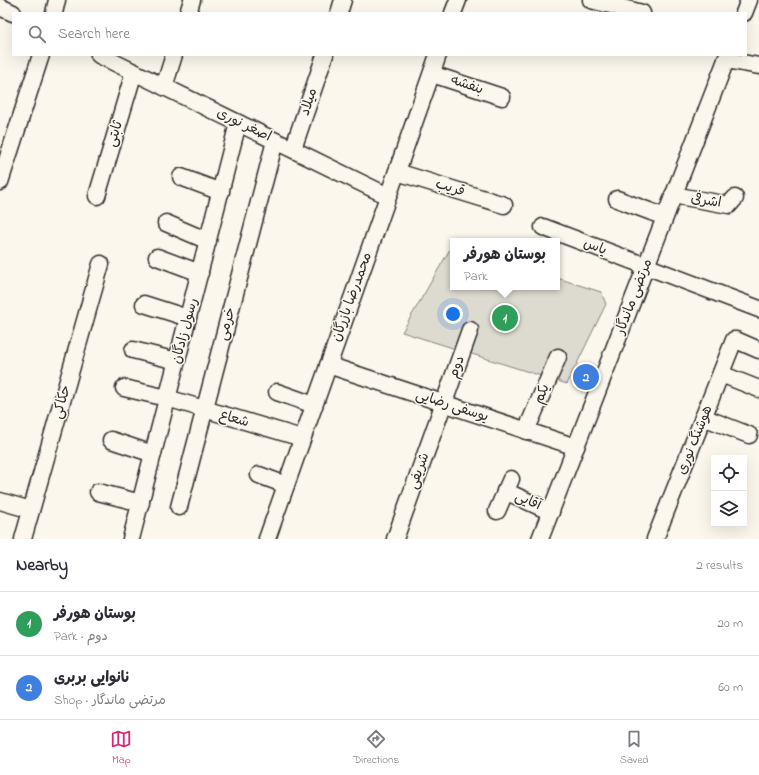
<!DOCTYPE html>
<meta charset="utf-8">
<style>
:root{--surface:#fff;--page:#f7f7f7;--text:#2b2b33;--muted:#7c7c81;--line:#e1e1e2;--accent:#db2777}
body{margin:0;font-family:"Indie Flower","Playpen Sans Arabic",sans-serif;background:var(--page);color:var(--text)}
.controls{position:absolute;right:12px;bottom:12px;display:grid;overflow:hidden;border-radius:0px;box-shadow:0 4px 16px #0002}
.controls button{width:36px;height:36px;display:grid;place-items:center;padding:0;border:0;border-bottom:1px solid var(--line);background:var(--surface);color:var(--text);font:20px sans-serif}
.you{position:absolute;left:453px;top:314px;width:14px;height:14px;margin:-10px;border:3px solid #fff;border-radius:50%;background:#1a73e8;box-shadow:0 0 0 6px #1a73e833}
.badge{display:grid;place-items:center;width:26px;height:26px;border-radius:50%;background:var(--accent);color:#fff;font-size:13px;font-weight:700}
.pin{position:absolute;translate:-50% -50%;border:2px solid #fff;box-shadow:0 1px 4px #0006}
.popup{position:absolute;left:450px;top:238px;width:110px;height:52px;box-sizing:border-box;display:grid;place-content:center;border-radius:0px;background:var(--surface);filter:drop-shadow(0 1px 3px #0005);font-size:13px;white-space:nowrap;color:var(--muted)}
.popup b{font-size:15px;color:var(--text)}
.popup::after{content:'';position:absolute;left:50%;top:100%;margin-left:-8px;border:8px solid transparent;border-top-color:var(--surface)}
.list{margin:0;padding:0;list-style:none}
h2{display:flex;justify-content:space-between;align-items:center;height:52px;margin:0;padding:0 16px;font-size:17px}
h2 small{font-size:13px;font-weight:400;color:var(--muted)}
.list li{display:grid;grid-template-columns:26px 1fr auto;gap:12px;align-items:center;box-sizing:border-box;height:64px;padding:0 16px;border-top:1px solid var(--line)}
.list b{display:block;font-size:15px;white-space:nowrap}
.list p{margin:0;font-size:13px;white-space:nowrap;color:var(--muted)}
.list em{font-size:13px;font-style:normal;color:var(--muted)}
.icon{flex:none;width:22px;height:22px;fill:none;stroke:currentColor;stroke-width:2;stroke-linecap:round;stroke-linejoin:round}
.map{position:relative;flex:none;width:759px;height:539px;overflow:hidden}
.search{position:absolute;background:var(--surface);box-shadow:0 4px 16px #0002;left:12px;right:12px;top:12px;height:44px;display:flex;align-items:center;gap:10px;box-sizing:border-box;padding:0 14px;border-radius:0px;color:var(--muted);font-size:15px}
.sheet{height:180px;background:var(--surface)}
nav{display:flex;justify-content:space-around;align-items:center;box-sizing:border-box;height:56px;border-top:1px solid var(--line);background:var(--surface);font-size:11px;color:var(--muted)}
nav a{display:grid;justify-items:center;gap:2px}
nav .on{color:var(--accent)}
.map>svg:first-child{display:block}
.green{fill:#dddad0;stroke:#84827e}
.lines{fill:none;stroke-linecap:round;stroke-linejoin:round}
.street-casing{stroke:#2b2b2b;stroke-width:19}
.street{stroke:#fbf7ec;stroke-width:16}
.labels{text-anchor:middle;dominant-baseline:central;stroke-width:3;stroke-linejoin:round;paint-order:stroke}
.street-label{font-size:14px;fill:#2b2b2b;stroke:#fbf7ec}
</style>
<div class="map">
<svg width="759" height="539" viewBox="0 0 759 539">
<rect width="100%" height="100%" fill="#fbf7ec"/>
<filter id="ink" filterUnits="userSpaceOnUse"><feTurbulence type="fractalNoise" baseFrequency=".025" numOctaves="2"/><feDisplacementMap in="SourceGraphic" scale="8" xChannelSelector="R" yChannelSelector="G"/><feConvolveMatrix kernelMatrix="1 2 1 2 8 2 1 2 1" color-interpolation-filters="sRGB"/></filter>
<g filter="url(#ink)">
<polygon class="green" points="453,244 453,287 557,287 557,278 601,292 606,304 567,384 402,332"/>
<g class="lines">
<defs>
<g id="street">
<polyline points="591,0 642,13"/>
<polyline points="0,7 13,13"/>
<polyline points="54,13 57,0"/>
<polyline points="188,13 192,0"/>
<polyline points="339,13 343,0"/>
<polyline points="453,13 458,0"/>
<polyline points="744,13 749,0"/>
<polyline points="99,55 388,196"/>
<polyline points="726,60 759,66"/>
<polyline points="432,74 502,97"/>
<polyline points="164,87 174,55"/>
<polyline points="293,149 325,55"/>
<polyline points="397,172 504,205"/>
<polyline points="181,177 221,192"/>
<polyline points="0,182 41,55"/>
<polyline points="673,195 729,205 735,198"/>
<polyline points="97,196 134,72"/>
<polyline points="617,199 665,217"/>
<polyline points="166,223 208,241"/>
<polyline points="543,227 759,309"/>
<polyline points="157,257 200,273"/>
<polyline points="144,304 188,318"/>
<polyline points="133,350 177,361"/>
<polyline points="328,365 576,447"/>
<polyline points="721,374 759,389"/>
<polyline points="124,388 167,398 302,438"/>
<polyline points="277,392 314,405"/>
<polyline points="703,417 749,435"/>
<polyline points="526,431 558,357"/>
<polyline points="111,440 153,454"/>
<polyline points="259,475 286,485"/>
<polyline points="505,491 551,512"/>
<polyline points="98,492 141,503"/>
<polyline points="0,501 31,510"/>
<polyline points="179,507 275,141"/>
<polyline points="497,511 511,479"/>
<polyline points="23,539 101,264"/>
<polyline points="131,539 238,123"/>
<polyline points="267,539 438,55"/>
<polyline points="395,539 470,330"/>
<polyline points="540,539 728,55"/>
<polyline points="655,539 734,340 736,340 759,350"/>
</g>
</defs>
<use href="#street" class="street-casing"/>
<use href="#street" class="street"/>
</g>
</g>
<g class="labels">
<g class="street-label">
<text transform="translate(467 85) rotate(19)">بنفشه</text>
<text transform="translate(309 102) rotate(-72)">میلاد</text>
<text transform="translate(244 125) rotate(26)">اصغر نوری</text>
<text transform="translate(115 134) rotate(-73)">ثابتی</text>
<text transform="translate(450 188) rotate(17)">قریب</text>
<text transform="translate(706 201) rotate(9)">اشرفی</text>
<text transform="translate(595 247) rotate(21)">یاس</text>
<text transform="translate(352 297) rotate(-70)">محمدرضا بازرگان</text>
<text transform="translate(634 297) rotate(-69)">مرتضی ماندگار</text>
<text transform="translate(227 324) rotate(-75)">خرمی</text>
<text transform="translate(185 331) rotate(-75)">رسول زادگان</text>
<text transform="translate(457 367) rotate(-70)">دوم</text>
<text transform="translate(542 394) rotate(-67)">یکم</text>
<text transform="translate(62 402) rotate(-74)">حکاکی</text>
<text transform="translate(452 406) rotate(18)">یوسفی رضایی</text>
<text transform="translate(234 419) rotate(16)">شعاع</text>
<text transform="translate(695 440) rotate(-68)">هوشنگ نوری</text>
<text transform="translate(419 471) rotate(-70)">شریفی</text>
<text transform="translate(528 501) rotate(24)">آقایی</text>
</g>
</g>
</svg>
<div class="controls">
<button><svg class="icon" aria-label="locate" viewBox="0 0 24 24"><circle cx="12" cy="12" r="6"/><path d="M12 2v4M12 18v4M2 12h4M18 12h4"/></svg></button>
<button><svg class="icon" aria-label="layers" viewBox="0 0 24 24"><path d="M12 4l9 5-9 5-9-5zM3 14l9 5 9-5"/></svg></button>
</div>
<div class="you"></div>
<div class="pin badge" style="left:505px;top:318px;background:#2e9e5b">1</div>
<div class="popup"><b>بوستان هورفر</b>Park</div>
<div class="pin badge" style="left:586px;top:377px;background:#3f7fe0">2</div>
<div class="search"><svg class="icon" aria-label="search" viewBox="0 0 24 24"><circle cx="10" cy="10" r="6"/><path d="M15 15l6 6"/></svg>Search here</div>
</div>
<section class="sheet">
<h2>Nearby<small>2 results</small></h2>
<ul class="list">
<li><span class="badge" style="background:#2e9e5b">1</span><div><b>بوستان هورفر</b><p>Park · دوم</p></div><em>20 m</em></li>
<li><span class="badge" style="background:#3f7fe0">2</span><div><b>نانوایی بربری</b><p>Shop · مرتضی ماندگار</p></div><em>60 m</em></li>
</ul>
</section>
<nav>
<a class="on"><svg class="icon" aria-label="map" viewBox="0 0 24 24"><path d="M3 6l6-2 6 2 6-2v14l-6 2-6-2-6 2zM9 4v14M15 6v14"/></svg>Map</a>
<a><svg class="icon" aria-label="directions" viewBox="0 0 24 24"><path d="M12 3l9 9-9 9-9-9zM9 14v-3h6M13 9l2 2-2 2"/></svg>Directions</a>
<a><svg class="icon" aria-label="saved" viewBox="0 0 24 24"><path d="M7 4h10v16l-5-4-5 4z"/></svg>Saved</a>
</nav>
